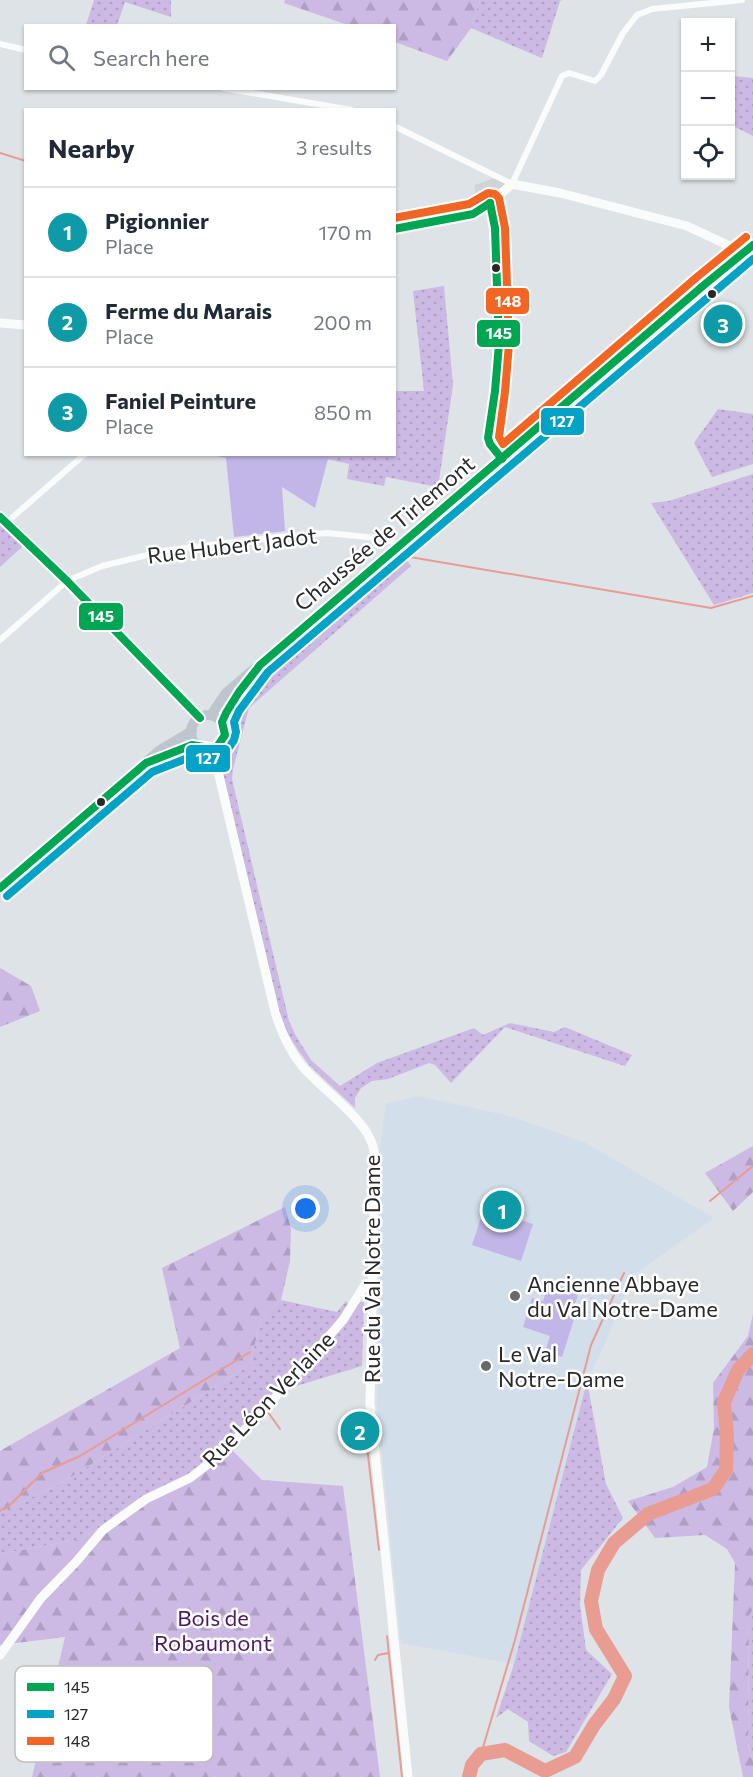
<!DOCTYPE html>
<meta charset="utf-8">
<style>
:root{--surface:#fff;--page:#f2f2f3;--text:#1f2937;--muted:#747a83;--line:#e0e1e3;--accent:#68696b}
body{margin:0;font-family:Commissioner,sans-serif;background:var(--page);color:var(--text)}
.controls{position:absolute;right:18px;top:18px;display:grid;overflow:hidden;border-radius:0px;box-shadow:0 2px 4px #0004}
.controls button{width:54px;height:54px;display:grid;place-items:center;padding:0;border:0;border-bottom:2px solid var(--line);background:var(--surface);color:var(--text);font:30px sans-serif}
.you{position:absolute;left:306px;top:1209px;width:21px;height:21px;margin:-15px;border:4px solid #fff;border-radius:50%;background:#1a73e8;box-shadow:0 0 0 9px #1a73e833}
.badge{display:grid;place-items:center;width:39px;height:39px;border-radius:50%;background:var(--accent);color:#fff;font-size:20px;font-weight:700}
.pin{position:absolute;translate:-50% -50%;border:3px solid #fff;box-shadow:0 2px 6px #0006}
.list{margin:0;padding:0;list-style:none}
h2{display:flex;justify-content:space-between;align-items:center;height:78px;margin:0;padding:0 24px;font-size:26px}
h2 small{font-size:20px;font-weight:400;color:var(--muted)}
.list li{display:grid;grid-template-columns:39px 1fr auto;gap:18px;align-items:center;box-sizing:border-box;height:90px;padding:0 24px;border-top:2px solid var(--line)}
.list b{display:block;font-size:22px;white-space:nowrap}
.list p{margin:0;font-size:20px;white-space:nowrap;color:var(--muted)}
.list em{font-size:20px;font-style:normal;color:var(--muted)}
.icon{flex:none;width:33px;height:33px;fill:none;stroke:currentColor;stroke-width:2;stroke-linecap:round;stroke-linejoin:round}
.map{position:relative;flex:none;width:753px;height:1777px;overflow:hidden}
.search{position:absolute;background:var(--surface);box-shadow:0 2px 4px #0004;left:24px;top:24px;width:372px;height:66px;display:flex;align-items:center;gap:15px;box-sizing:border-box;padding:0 21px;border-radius:0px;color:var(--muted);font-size:22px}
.panel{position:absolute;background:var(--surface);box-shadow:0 2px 4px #0004;left:24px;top:108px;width:372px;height:348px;border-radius:0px}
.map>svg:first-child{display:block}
.education{fill:#d2deea}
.grass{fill:url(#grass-dots)}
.forest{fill:url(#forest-firs)}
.pitch{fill:#c2b6e8}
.plaza{fill:#cfd4d9}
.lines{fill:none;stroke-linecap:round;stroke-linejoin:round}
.stream{stroke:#e89c92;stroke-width:2}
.river{stroke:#e89c92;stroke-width:14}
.street{stroke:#fafbfb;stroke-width:6}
.secondary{stroke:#fafbfb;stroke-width:9}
.primary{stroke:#bec5cf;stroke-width:10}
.bus-1-casing{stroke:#fff;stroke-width:12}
.bus-2-casing{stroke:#fff;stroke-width:12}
.bus-3-casing{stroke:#fff;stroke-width:12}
.bus-1{stroke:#00a651;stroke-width:8}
.bus-2{stroke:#02a3c6;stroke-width:8}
.bus-3{stroke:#f26522;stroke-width:8}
.bus-dot{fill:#282828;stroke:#fff;stroke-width:2}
.poi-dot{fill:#68696b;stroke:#fff;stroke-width:2}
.labels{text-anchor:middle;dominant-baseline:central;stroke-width:5;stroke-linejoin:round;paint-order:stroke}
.street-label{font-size:22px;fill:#282828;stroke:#fff}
.poi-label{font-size:22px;fill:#282828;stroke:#fff;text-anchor:start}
.park-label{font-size:22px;fill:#4b1a63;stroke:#fff}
.key{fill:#fff;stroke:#bebebe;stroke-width:1.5}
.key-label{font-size:16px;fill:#282828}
.line-badge{stroke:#fff;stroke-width:2}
.badge-label{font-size:16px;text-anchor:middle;font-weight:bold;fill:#fff}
</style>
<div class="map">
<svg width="753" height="1777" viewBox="0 0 753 1777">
<defs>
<pattern id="grass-dots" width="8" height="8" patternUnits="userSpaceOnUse" patternTransform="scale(1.5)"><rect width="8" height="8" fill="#ccb9e4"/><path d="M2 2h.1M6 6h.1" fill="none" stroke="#af9fc4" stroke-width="1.8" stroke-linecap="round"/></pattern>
<pattern id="forest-firs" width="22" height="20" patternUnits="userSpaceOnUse" patternTransform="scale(1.5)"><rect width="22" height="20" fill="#ccb9e4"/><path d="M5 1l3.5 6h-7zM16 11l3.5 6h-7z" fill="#af9fc4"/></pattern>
</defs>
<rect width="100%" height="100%" fill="#dee3e7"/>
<polygon class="education" points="418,1096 513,1117 586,1143 714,1218 632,1276 605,1343 587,1381 514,1664 401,1643 377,1404 380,1251 379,1156 386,1104"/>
<g class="grass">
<polygon points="94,0 171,0 171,17 125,2 117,25 86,25"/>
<polygon points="480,0 562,0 560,1 542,58 471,28"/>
<polygon points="732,76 753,78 753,136 731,125 730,80"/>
<polygon points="444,286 453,385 438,487 386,477 384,486 347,479 349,464 327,459 329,455 394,454 395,391 424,391 413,291"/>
<polygon points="718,409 753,414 753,464 712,477 694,443"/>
<polygon points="753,474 753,593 714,605 651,503 669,501"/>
<polygon points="0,525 23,546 0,567"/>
<path d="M406,559L411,566L249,708L233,769L232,779L289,1021L296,1036L311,1060L340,1086L377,1063L474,1028L483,1035L510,1023L554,1032L565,1027L632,1055L625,1066L505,1027L451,1083L435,1065L429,1063L388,1079L372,1081L361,1088L355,1098V1108L310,1066L298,1050L286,1031L279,1011L221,765L225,762C225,747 229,752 233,740C237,728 229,721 236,706Z"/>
<polygon points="281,1300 337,1312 346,1301 353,1311 361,1301 364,1303 362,1366 290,1388 231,1449 81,1539 0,1554 0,1512 58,1485 250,1365 261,1318"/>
<polygon points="587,1381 606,1484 623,1518 581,1570 580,1604 586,1650 612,1674 566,1752 553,1756 529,1741 528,1722 508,1709 496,1718 514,1664"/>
<polygon points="753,1609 753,1761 748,1743 749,1616"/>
</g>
<g class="forest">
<polygon points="285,0 480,0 471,28 447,61 395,42 394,26 348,25 284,3"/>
<polygon points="0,968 31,986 40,1011 0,1027"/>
<polygon points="753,1146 753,1192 733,1211 705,1173"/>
<polygon points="285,1207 291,1229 290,1261 281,1300 261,1318 250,1365 58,1485 0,1512 0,1451 180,1348 162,1268"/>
<polygon points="753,1314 753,1609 749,1616 748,1745 753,1761 753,1777 743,1777 729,1707 735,1563 727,1549 705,1535 655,1538 628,1501 673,1487 707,1467 714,1428 713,1383 748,1336"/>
<polygon points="231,1449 262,1480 343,1486 380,1777 32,1777 65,1637 0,1645 0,1554 81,1539"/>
</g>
<g class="pitch">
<polygon points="212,455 329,454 329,455 315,508 282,487 285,531 234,537 226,458"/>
<polygon points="484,1208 533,1224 521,1261 472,1245"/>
<polygon points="549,1283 579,1292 574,1307 575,1316 562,1357 545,1352 550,1336 523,1327 532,1298 543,1301"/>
</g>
<polygon class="plaza" points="497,177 507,182 499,193 474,208 475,185"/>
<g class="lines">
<g class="stream">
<polyline points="0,153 26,161"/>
<polyline points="410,557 711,608 753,596"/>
<polyline points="710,1201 753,1166"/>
<polyline points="268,1412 280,1429"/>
<polyline points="366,1438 379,1550"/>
<polyline points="0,1511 11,1504 42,1473 80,1456 250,1352"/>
<polyline points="387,1636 402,1777"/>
<polyline points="375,1660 378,1655 389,1653"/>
<polyline points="481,1754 515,1640 591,1345 624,1273"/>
</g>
<polyline class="river" points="469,1777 472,1765 481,1754 505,1750 545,1771 575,1757 594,1725 614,1699 625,1676 596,1629 591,1601 598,1570 614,1543 648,1514 713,1489 726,1470 727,1435 724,1402 738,1370 753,1354"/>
<g class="street">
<polyline points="0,44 26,50"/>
<polyline points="223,88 352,110"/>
<polyline points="394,126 512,184 562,76 569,73 595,81 601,75 623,33 637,15 652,9 742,0"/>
<polyline points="7,522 85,454"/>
<polyline points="0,640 67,581 102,566 168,550 278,537 327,533 387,539 399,546"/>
</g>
<g class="secondary">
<polyline points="490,203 495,228 499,344 495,391 488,438 490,444 502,459"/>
<polyline points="394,229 473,214 490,203 512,184 560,193 687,226 736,249 752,250"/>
<polyline points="0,323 26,325"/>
<polyline points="0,517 67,581 192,708 200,718"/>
<path d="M205,749L216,763L275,1012C281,1032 289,1050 302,1066C320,1087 362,1117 371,1141C374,1147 374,1153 375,1159L370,1403L408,1777"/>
<polyline points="216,763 218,746"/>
<polyline points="0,1655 41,1598 76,1562 103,1530 146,1499 190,1478 203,1468 233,1442 284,1388 343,1320 365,1285 373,1281"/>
</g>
<g class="primary">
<polyline points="211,715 226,693 704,285 753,245"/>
<circle cx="208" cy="732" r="17"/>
<polyline points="222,722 233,697 243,686"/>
<polyline points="160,756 197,744"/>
<polyline points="0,888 160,750 192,731"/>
</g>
<defs>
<g id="bus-1">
<polyline points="490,203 495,228 499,344 495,391 488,438 490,444 502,459"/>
<polyline points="394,229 473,214 490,203"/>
<polyline points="0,517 67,581 200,718"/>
<polyline points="0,888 146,763 192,745 210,748 217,747 225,735 222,722 226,713 239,692 260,665 704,285 753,245"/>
</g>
<polyline id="bus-2" points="7,896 152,772 193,756 213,759 224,755 234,740 236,732 234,722 239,711 268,672 753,259"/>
<polyline id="bus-3" points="394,218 469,204 488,193 495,194 499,198 505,228 509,344 505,392 499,437 503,444 697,277 746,237"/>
</defs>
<use href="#bus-1" class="bus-1-casing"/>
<use href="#bus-2" class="bus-2-casing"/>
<use href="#bus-3" class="bus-3-casing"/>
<use href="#bus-1" class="bus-1"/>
<use href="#bus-2" class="bus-2"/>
<use href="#bus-3" class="bus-3"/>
</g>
<g class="bus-dot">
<circle cx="496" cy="268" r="5"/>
<circle cx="712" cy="294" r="5"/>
<circle cx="101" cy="802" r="5"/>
</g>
<g class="poi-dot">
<circle cx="515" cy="1296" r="6"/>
<circle cx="486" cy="1366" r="6"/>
</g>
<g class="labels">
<g class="street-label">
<text transform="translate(384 533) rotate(-40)">Chaussée de Tirlemont</text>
<text transform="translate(232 545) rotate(-7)">Rue Hubert Jadot</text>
<text transform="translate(371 1269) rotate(-90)">Rue du Val Notre Dame</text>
<text transform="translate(268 1399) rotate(-46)">Rue Léon Verlaine</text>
</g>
<g class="poi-label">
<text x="527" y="1283">Ancienne Abbaye<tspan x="527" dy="25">du Val Notre-Dame</tspan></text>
<text x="498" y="1353">Le Val<tspan x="498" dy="25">Notre-Dame</tspan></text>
</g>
<g class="park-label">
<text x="213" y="1617">Bois de<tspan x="213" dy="25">Robaumont</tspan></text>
</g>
</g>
<rect x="15" y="1666" width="198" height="96" rx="9" class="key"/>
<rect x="27" y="1683" width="27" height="8" fill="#00a651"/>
<rect x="27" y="1710" width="27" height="8" fill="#02a3c6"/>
<rect x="27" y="1737" width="27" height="8" fill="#f26522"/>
<g class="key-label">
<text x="64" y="1693">145</text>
<text x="64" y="1720">127</text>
<text x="64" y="1747">148</text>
</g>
<g class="line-badge">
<rect x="485" y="287" width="45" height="28" rx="6" fill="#f26522"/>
<rect x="476" y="319" width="45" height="29" rx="6" fill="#00a651"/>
<rect x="540" y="407" width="45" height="29" rx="6" fill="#02a3c6"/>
<rect x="78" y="602" width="46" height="29" rx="6" fill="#00a651"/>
<rect x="185" y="744" width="46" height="29" rx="6" fill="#02a3c6"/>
</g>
<g class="badge-label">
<text x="508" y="307">148</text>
<text x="499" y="339">145</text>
<text x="562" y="427">127</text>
<text x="101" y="622">145</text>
<text x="208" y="764">127</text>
</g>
</svg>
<div class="controls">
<button>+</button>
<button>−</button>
<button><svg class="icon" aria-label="locate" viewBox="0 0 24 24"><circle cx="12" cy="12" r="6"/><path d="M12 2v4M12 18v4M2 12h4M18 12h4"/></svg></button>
</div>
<div class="you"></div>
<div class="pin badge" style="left:502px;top:1210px;background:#0f9aa8">1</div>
<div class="pin badge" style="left:360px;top:1431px;background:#0f9aa8">2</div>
<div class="pin badge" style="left:723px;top:324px;background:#0f9aa8">3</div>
<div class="search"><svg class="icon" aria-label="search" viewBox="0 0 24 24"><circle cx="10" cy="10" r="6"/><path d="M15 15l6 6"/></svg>Search here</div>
<section class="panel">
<h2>Nearby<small>3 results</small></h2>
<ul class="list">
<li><span class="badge" style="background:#0f9aa8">1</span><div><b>Pigionnier</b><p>Place</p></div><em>170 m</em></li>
<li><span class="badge" style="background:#0f9aa8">2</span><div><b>Ferme du Marais</b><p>Place</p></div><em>200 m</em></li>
<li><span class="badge" style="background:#0f9aa8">3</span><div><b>Faniel Peinture</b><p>Place</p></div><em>850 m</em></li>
</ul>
</section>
</div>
